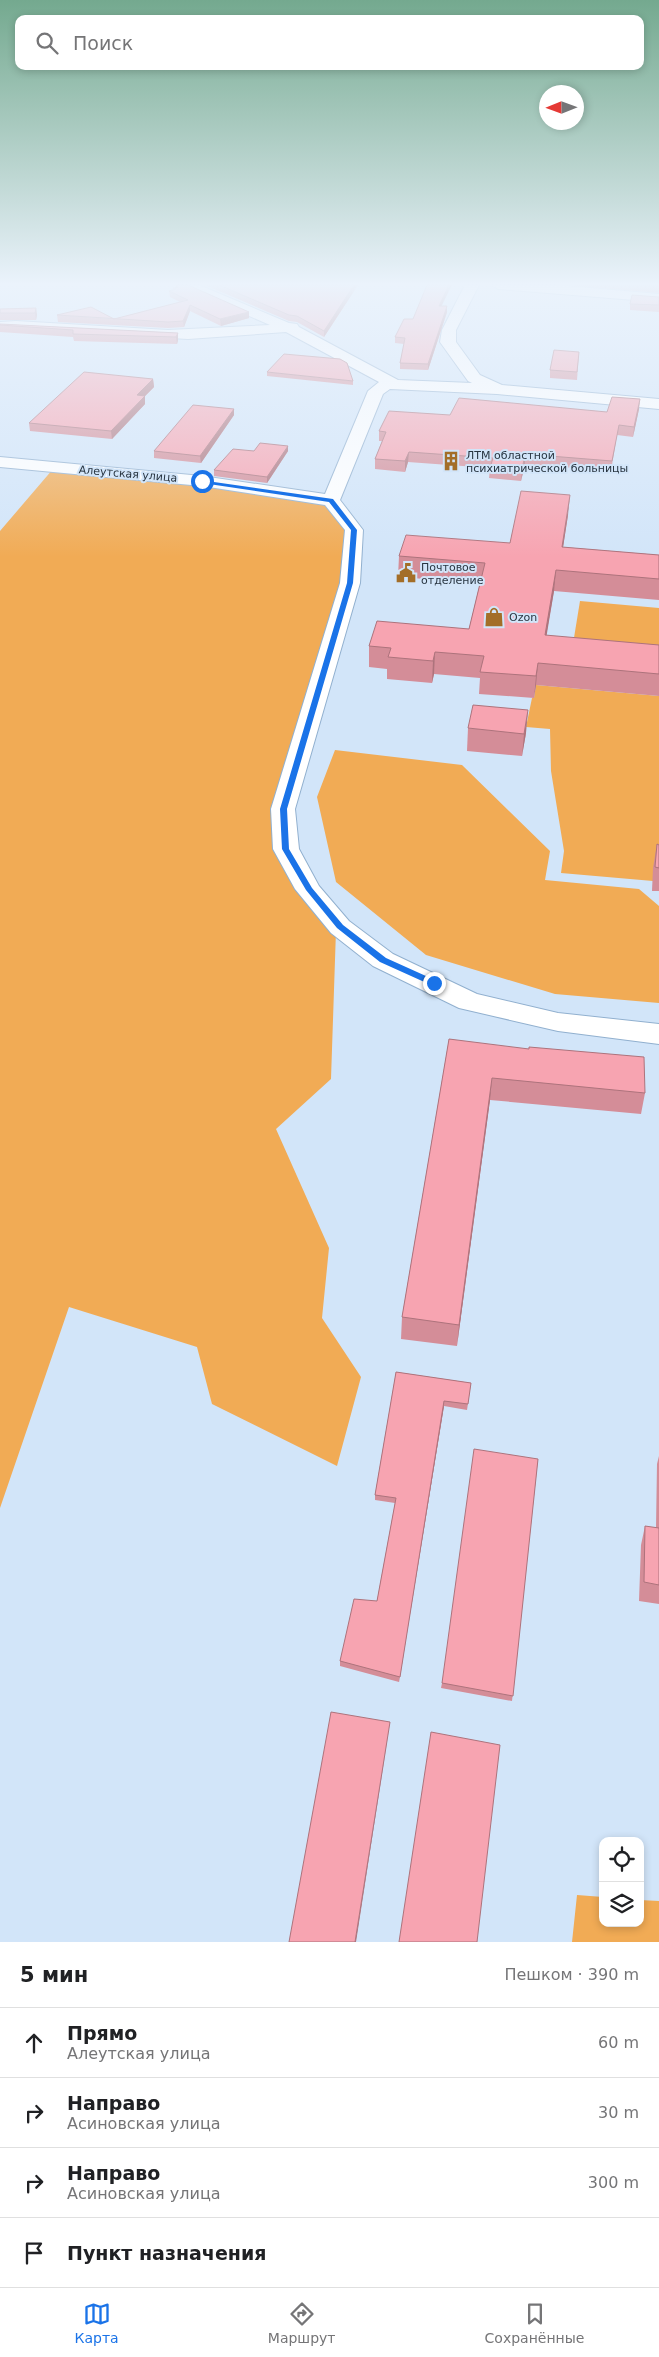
<!DOCTYPE html>
<html lang="ru">
<meta charset="utf-8">
<style>
:root{--surface:#fff;--page:#f2f2f2;--text:#202124;--muted:#757577;--line:#e0e0e0;--accent:#1a73e8}
body{margin:0;font-family:"DejaVu Sans",sans-serif;background:var(--page);color:var(--text)}
.controls{position:absolute;right:15px;bottom:15px;display:grid;overflow:hidden;border-radius:10px;box-shadow:0 2px 8px #0003}
.controls button{width:45px;height:45px;display:grid;place-items:center;padding:0;border:0;border-bottom:1px solid var(--line);background:var(--surface);color:var(--text);font:25px sans-serif}
.compass{position:absolute;left:539px;top:85px;width:45px;height:45px;border-radius:50%;background:var(--surface);box-shadow:0 2px 8px #0003;rotate:269deg}
.stop{position:absolute;width:15px;height:15px;margin:-11px;border:4px solid #1a73e8;border-radius:50%;background:#fff}
.stop.end{background:#1a73e8;border-color:#fff;box-shadow:0 1px 5px #0008}
.list{margin:0;padding:0;list-style:none}
h2{display:flex;justify-content:space-between;align-items:center;height:65px;margin:0;padding:0 20px;font-size:21px}
h2 small{font-size:16px;font-weight:400;color:var(--muted)}
.list li{display:grid;grid-template-columns:32px 1fr auto;gap:15px;align-items:center;box-sizing:border-box;height:70px;padding:0 20px;border-top:1px solid var(--line)}
.list b{display:block;font-size:19px;white-space:nowrap}
.list p{margin:0;font-size:16px;white-space:nowrap;color:var(--muted)}
.list em{font-size:16px;font-style:normal;color:var(--muted)}
.icon{flex:none;width:28px;height:28px;fill:none;stroke:currentColor;stroke-width:2;stroke-linecap:round;stroke-linejoin:round}
.map{position:relative;flex:none;width:659px;height:1942px;overflow:hidden}
.search{position:absolute;background:var(--surface);box-shadow:0 2px 8px #0003;left:15px;right:15px;top:15px;height:55px;display:flex;align-items:center;gap:12px;box-sizing:border-box;padding:0 18px;border-radius:10px;color:var(--muted);font-size:19px}
.sheet{height:345px;background:var(--surface)}
nav{display:flex;justify-content:space-around;align-items:center;box-sizing:border-box;height:70px;border-top:1px solid var(--line);background:var(--surface);font-size:14px;color:var(--muted)}
nav a{display:grid;justify-items:center;gap:2px}
nav .on{color:var(--accent)}
.map>svg:first-child{display:block}
.green{fill:#f1ab55}
.lines{fill:none;stroke-linecap:round;stroke-linejoin:round}
.minor-casing{stroke:#91b0cf;stroke-width:2}
.minor{fill:#fff;fill-rule:evenodd}
.wall{fill:#d48d98}
.shaded-wall{fill:#ad737c}
.building{fill:#f7a4b1;stroke:#ad737c}
.route{fill:#1a73e8}
.labels{text-anchor:middle;dominant-baseline:central;stroke-width:4;stroke-linejoin:round;paint-order:stroke}
.far-poi-label{font-size:11px;fill:#283541;stroke:#d2e5f9;text-anchor:start}
.far-street-label{font-size:11px;fill:#283541;stroke:#d2e5f9}
</style>
<div class="map">
<svg width="659" height="1942" viewBox="0 0 659 1942">
<rect width="100%" height="100%" fill="#d2e5f9"/>
<g class="green">
<polygon points="53,469 112,474 327,502 346,531 340,582 276,809 336,930 331,1079 276,1129 329,1248 322,1318 361,1377 337,1466 212,1404 197,1347 69,1307 0,1508 0,531"/>
<polygon points="580,601 659,608 659,658 572,650"/>
<polygon points="536,685 659,696 659,868 653,881 561,873 564,851 551,771 550,729 526,727 532,698 534,698"/>
<polygon points="335,750 462,765 550,851 545,880 639,889 659,906 659,1003 555,994 426,955 336,882 317,797"/>
<polygon points="577,1895 603,1897 603,1923 640,1923 640,1900 659,1901 659,1942 572,1942"/>
</g>
<g class="lines">
<defs>
<g id="minor">
<polygon points="178,285 199,285 289,323 297,324 299,327 398,380 472,383 468,381 440,342 442,330 465,285 479,285 456,330 456,342 480,375 502,385 659,399 659,409 497,394 390,389 383,394 340,500 363,530 360,583 295,809 299,849 319,886 349,921 393,954 477,994 558,1013 659,1024 659,1044 558,1031 459,1008 373,966 331,933 295,889 273,849 271,809 340,583 345,530 325,505 202,486 0,467 0,457 202,476 325,494 368,391 379,382 286,332 188,339 47,331 0,330 0,322 16,321 168,330 270,325"/>
<polygon points="491,285 556,285 659,294 659,302 498,289"/>
</g>
</defs>
<use href="#minor" class="minor-casing"/>
<use href="#minor" class="minor"/>
</g>
<g class="wall">
<polygon points="205,285 358,285 324,337 297,322 289,321"/>
<polygon points="569,285 659,285 659,293"/>
<polygon points="176,286 249,312 249,318 221,326 190,311 184,327 168,328 58,322 57,315 114,319 180,302 170,297 169,291 173,290 173,288 176,287"/>
<polygon points="659,297 659,312 630,310 630,304"/>
<polygon points="442,306 447,312 428,370 400,369 400,363 404,344 395,343 395,337 413,319"/>
<polygon points="36,308 37,315 36,320 0,320 0,309"/>
<polygon points="0,324 178,333 178,340 177,344 74,341 73,337 0,332"/>
<polygon points="579,352 577,380 550,378 550,370"/>
<polygon points="267,372 353,381 353,385 267,376"/>
<polygon points="153,379 154,387 145,396 145,404 112,439 30,431 29,423"/>
<polygon points="234,409 234,415 201,463 154,458 154,451"/>
<polygon points="639,409 633,437 617,435 611,471 525,464 521,481 489,478 490,468 408,462 405,472 375,469 375,459 382,441 379,441 379,431 450,415 607,412"/>
<polygon points="254,451 288,451 267,483 214,476 214,470"/>
<polygon points="568,515 563,547 659,555 659,600 554,591 546,636 659,645 659,696 536,685 534,698 479,694 480,678 434,674 432,683 387,679 387,669 369,667 369,646 469,629 480,583 398,577 399,556 510,543"/>
<polygon points="468,728 526,733 522,756 467,751"/>
<polygon points="657,844 659,845 659,891 652,891 653,868"/>
<polygon points="449,1039 645,1093 641,1114 490,1100 457,1346 401,1339 402,1317"/>
<polygon points="396,1372 471,1383 467,1410 444,1406 399,1682 340,1666 340,1661 377,1601 395,1503 375,1500 375,1495"/>
<polygon points="659,1456 659,1604 639,1601 641,1545 645,1526 656,1528 657,1464"/>
<polygon points="538,1459 512,1701 441,1688 442,1683"/>
</g>
<g class="shaded-wall">
<polygon points="354,285 358,285 324,337 324,331"/>
<polygon points="449,285 452,285 439,311 439,306"/>
<polygon points="190,305 190,311 184,327 183,321"/>
<polygon points="447,306 447,312 428,370 428,364"/>
<polygon points="36,308 37,315 36,320 35,313"/>
<polygon points="249,312 249,318 221,326 220,319"/>
<polygon points="178,333 178,340 177,344 176,337"/>
<polygon points="153,379 154,387 145,396 145,404 112,439 111,431 137,395"/>
<polygon points="640,399 639,409 633,437 634,427"/>
<polygon points="234,409 234,415 201,463 200,456"/>
<polygon points="288,446 288,451 267,483 267,477"/>
<polygon points="409,452 408,462 405,472 405,461"/>
<polygon points="525,454 525,464 521,481 522,470"/>
<polygon points="570,495 568,515 560,567 562,547"/>
<polygon points="556,570 554,591 543,657 545,635"/>
<polygon points="435,652 434,674 432,683 433,661"/>
<polygon points="538,663 536,685 534,698 536,676"/>
<polygon points="528,710 526,733 522,756 524,734"/>
<polygon points="492,1078 490,1100 457,1346 459,1325"/>
<polygon points="444,1401 444,1406 399,1682 400,1677"/>
<polygon points="390,1722 356,1942 355,1942"/>
</g>
<g class="building">
<polygon points="177,285 188,285 249,312 220,319 190,305 183,321 168,322 57,315 91,307 114,319 188,300 169,291 176,289 173,288 178,287 176,286"/>
<polygon points="219,285 354,285 324,331 297,316 289,315"/>
<polygon points="427,285 449,285 439,306 447,306 428,364 400,363 405,338 395,337 404,319 413,319"/>
<polygon points="632,295 659,297 659,305 630,304"/>
<polygon points="36,308 35,313 0,313 0,309"/>
<polygon points="0,324 178,333 176,337 73,334 73,330 0,325"/>
<polygon points="554,350 579,352 577,372 550,370"/>
<polygon points="284,354 340,359 347,363 353,381 267,372"/>
<polygon points="84,372 153,379 137,395 145,396 111,431 29,423"/>
<polygon points="612,397 640,399 634,427 619,425 612,461 525,454 522,470 490,468 493,458 409,452 405,461 375,459 386,432 379,431 389,411 450,415 459,398 607,412"/>
<polygon points="193,405 234,409 200,456 154,451"/>
<polygon points="260,443 288,446 267,477 214,470 233,449 254,451"/>
<polygon points="521,491 570,495 562,547 659,555 659,579 556,570 545,635 659,645 659,674 538,663 536,676 480,672 484,656 435,652 433,661 388,657 391,648 369,646 377,621 469,629 485,563 399,556 406,535 510,543"/>
<polygon points="473,705 528,710 524,734 468,728"/>
<polygon points="657,844 659,845 659,868 655,867"/>
<polygon points="449,1039 529,1049 529,1047 644,1057 645,1093 492,1078 459,1325 402,1317"/>
<polygon points="396,1372 471,1383 468,1404 444,1401 400,1677 340,1661 354,1599 377,1601 396,1498 375,1495"/>
<polygon points="474,1449 538,1459 513,1696 442,1683"/>
<polygon points="645,1526 659,1528 659,1585 644,1582"/>
<polygon points="331,1712 390,1722 355,1942 289,1942"/>
<polygon points="431,1732 500,1745 477,1942 399,1942"/>
</g>
<linearGradient id="sky" x2="0" y2="1"><stop stop-color="#74a98f"/><stop offset="0.51" stop-color="#ebf3fc"/><stop offset="1" stop-color="#ebf3fc" stop-opacity="0"/></linearGradient>
<rect width="659" height="557" fill="url(#sky)"/>
<polygon class="route" points="200,480 333,499 357,530 353,583 287,809 289,849 312,888 343,925 386,958 437,981 437,985 431,985 380,962 337,928 306,890 282,849 280,809 347,583 351,530 329,502 202,483"/>
<defs>
<symbol id="building-bare" viewBox="-9 -9 18 18"><path d="M-4-6H4V6H1V3H-1V6H-4ZM-2.5-4.3h1.7v1.8h-1.7ZM.8-4.3h1.7v1.8H.8ZM-2.5-1h1.7V.8h-1.7ZM.8-1h1.7V.8H.8Z" fill="#a36e28" stroke="#d2e5f9" stroke-width="2.5" paint-order="stroke"/></symbol>
<symbol id="civic-bare" viewBox="-9 -9 18 18"><path d="M-.6-6.5H3V-4.5H.6V-3L4-1V1h2V6H-6V1h2V-1L-.6-3ZM-1.2 2.5V6h2.4V2.5Z" fill="#a36e28" stroke="#d2e5f9" stroke-width="2.5" paint-order="stroke"/></symbol>
<symbol id="shop-bare" viewBox="-9 -9 18 18"><path d="M-5-2.5h2.3a2.7 3.5 0 0 1 5.4 0H5L5.5 6h-11ZM-1.5-2.5h3a1.5 2.3 0 0 0-3 0Z" fill="#a36e28" stroke="#d2e5f9" stroke-width="2.5" paint-order="stroke"/></symbol>
</defs>
<g fill-rule="evenodd">
<use href="#building-bare" x="437" y="447" width="28" height="28"/>
<use href="#civic-bare" x="392" y="559" width="28" height="28"/>
<use href="#shop-bare" x="480" y="603" width="28" height="28"/>
</g>
<g class="labels">
<g class="far-poi-label">
<text x="466" y="455">ЛТМ областной<tspan x="466" dy="13">психиатрической больницы</tspan></text>
<text x="421" y="567">Почтовое<tspan x="421" dy="13">отделение</tspan></text>
<text x="509" y="617">Ozon</text>
</g>
<g class="far-street-label">
<text transform="translate(128 474) rotate(5)">Алеутская улица</text>
</g>
</g>
</svg>
<div class="controls">
<button><svg class="icon" aria-label="locate" viewBox="0 0 24 24"><circle cx="12" cy="12" r="6"/><path d="M12 2v4M12 18v4M2 12h4M18 12h4"/></svg></button>
<button><svg class="icon" aria-label="layers" viewBox="0 0 24 24"><path d="M12 4l9 5-9 5-9-5zM3 14l9 5 9-5"/></svg></button>
</div>
<svg class="compass" viewBox="-18 -18 36 36"><path d="M0-13l5 13h-10z" fill="#e53935"/><path d="M0 13l5-13h-10z" fill="#757577"/></svg>
<div class="stop" style="left:202px;top:481px"></div>
<div class="stop end" style="left:434px;top:983px"></div>
<div class="search"><svg class="icon" aria-label="search" viewBox="0 0 24 24"><circle cx="10" cy="10" r="6"/><path d="M15 15l6 6"/></svg>Поиск</div>
</div>
<section class="sheet">
<h2>5 мин<small>Пешком · 390 m</small></h2>
<ul class="list">
<li><svg class="icon" aria-label="ahead" viewBox="0 0 24 24"><path d="M12 20V5M6 11l6-6 6 6"/></svg><div><b>Прямо</b><p>Алеутская улица</p></div><em>60 m</em></li>
<li><svg class="icon" aria-label="right" viewBox="0 0 24 24"><path d="M7 20v-9h11M14 6l5 5-5 5"/></svg><div><b>Направо</b><p>Асиновская улица</p></div><em>30 m</em></li>
<li><svg class="icon" aria-label="right" viewBox="0 0 24 24"><path d="M7 20v-9h11M14 6l5 5-5 5"/></svg><div><b>Направо</b><p>Асиновская улица</p></div><em>300 m</em></li>
<li><svg class="icon" aria-label="arrive" viewBox="0 0 24 24"><path d="M6 21V4h12l-3 4 3 4H6"/></svg><div><b>Пункт назначения</b></div></li>
</ul>
</section>
<nav>
<a class="on"><svg class="icon" aria-label="map" viewBox="0 0 24 24"><path d="M3 6l6-2 6 2 6-2v14l-6 2-6-2-6 2zM9 4v14M15 6v14"/></svg>Карта</a>
<a><svg class="icon" aria-label="directions" viewBox="0 0 24 24"><path d="M12 3l9 9-9 9-9-9zM9 14v-3h6M13 9l2 2-2 2"/></svg>Маршрут</a>
<a><svg class="icon" aria-label="saved" viewBox="0 0 24 24"><path d="M7 4h10v16l-5-4-5 4z"/></svg>Сохранённые</a>
</nav>
